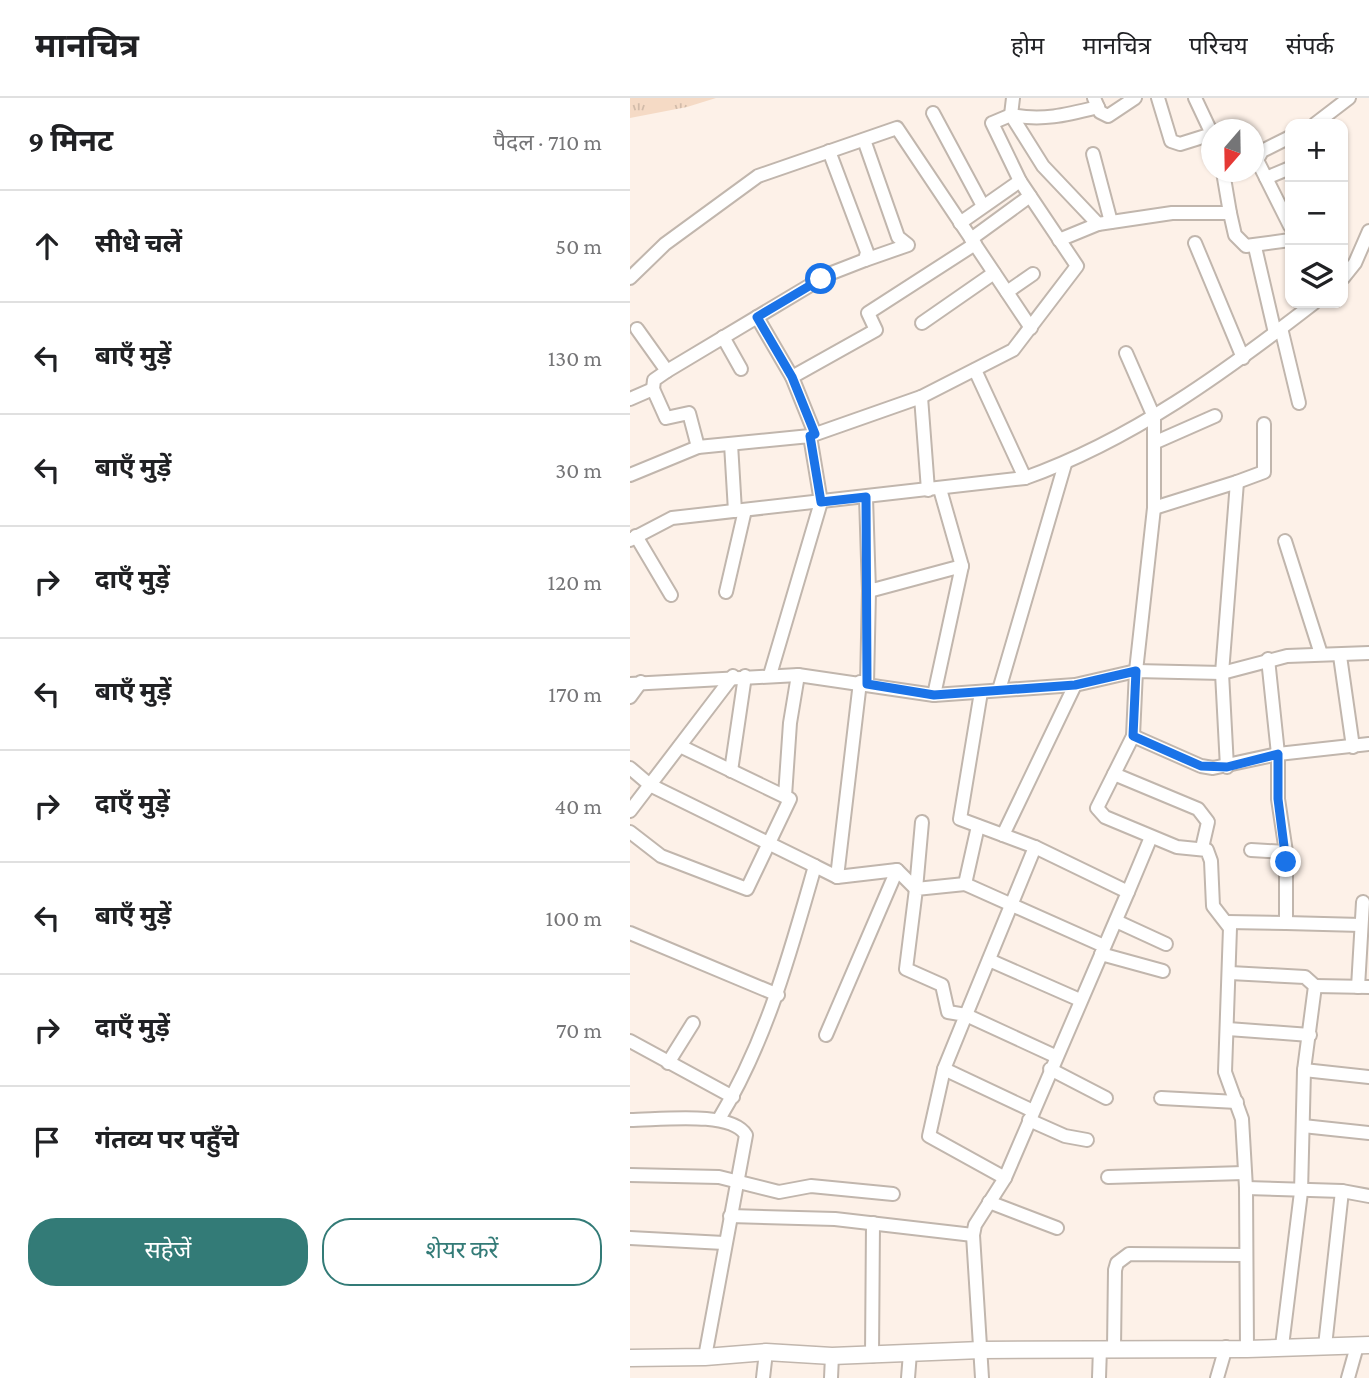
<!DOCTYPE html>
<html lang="hi">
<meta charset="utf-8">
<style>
:root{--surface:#fff;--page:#f6f6f6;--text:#202124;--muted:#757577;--line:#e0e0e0;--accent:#337b77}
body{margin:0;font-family:"Crimson Pro","Noto Sans Devanagari",serif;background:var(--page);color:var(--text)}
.controls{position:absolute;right:21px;top:21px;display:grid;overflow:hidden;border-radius:14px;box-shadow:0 2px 5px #0004}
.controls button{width:63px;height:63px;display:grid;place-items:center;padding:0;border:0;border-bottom:2px solid var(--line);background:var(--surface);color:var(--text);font:35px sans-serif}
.compass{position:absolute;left:571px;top:21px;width:63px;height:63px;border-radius:50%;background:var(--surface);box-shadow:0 2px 5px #0004;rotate:200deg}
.stop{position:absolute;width:21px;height:21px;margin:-16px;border:5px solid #1a73e8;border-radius:50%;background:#fff}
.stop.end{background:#1a73e8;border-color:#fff;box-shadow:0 2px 7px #0008}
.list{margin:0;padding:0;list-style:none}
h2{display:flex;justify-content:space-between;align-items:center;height:91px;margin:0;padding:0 28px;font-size:30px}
h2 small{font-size:23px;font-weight:400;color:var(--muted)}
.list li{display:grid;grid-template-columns:46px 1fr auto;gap:21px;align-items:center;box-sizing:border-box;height:112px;padding:0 28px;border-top:2px solid var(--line)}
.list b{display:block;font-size:26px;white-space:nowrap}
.list em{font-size:23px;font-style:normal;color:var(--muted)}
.actions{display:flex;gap:14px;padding:21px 28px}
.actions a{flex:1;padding:16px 0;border:2px solid var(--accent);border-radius:28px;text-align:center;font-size:24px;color:var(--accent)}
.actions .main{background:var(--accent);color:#fff}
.icon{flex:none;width:38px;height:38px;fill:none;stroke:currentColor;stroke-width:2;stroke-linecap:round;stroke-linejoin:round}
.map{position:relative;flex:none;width:739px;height:1280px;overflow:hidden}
header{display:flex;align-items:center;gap:42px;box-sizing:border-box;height:98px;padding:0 35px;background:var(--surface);border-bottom:2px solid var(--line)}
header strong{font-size:33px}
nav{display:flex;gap:38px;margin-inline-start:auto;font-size:24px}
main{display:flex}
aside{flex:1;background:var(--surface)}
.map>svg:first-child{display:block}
.grass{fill:url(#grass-tufts)}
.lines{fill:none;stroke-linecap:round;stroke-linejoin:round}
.minor-casing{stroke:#c1b6ad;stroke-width:16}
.tertiary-casing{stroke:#c1b6ad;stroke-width:19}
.minor{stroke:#fff;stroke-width:12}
.tertiary{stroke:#fff;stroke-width:16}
.route{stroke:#1a73e8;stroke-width:9}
</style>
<header>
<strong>मानचित्र</strong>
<nav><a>होम</a><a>मानचित्र</a><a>परिचय</a><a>संपर्क</a></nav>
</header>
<main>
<aside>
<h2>9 मिनट<small>पैदल · 710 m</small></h2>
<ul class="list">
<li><svg class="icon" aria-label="ahead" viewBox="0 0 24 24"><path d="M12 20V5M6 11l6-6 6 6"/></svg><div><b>सीधे चलें</b></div><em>50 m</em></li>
<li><svg class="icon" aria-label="left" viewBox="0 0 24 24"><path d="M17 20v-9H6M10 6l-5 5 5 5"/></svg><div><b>बाएँ मुड़ें</b></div><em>130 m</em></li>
<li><svg class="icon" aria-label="left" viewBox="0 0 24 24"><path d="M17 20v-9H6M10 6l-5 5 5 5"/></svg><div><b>बाएँ मुड़ें</b></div><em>30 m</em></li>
<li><svg class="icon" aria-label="right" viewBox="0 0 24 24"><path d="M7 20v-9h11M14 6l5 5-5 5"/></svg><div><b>दाएँ मुड़ें</b></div><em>120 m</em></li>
<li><svg class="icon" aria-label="left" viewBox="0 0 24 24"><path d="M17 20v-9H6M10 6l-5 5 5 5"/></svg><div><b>बाएँ मुड़ें</b></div><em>170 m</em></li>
<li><svg class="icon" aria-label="right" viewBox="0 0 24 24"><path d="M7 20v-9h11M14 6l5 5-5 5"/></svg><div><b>दाएँ मुड़ें</b></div><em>40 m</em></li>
<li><svg class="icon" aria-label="left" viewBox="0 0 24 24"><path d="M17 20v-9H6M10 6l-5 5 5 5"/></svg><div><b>बाएँ मुड़ें</b></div><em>100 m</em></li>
<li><svg class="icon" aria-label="right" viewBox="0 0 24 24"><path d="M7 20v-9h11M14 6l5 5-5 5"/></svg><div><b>दाएँ मुड़ें</b></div><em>70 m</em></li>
<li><svg class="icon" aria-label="arrive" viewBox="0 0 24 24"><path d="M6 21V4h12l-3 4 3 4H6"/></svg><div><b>गंतव्य पर पहुँचे</b></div></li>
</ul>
<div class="actions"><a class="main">सहेजें</a><a>शेयर करें</a></div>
</aside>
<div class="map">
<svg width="739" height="1280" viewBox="0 0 739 1280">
<defs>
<pattern id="grass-tufts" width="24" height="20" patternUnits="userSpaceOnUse" patternTransform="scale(1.75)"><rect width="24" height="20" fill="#f5dac5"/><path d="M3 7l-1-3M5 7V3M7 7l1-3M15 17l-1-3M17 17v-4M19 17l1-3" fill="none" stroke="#d2bba9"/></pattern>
</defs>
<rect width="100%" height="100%" fill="#fdf1e8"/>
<polygon class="grass" points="0,0 86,0 57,9 0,20"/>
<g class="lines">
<defs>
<g id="minor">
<path d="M383,0L381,17C413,23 436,17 468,9"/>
<polyline points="464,0 470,14 478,18 505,0"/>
<polyline points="528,0 541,43 550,46 582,36 565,0"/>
<polyline points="303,15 353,108"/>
<polyline points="685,26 719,0"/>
<polyline points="660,39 632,53 627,62 660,128"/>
<polyline points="234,42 268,139 278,147 235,162"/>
<polyline points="463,56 481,124"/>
<polyline points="593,74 600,115"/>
<polyline points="636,80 660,70"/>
<polyline points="330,125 390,83"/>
<polyline points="341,141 400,98"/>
<polyline points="429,142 468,126"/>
<polyline points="565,145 613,260"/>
<polyline points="625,149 645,235"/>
<polyline points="0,180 35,146 128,78 267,30 401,230"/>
<polyline points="713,180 725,165 739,133"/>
<polyline points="377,194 403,176"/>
<polyline points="127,219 162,279"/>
<polyline points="292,225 364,175"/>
<polyline points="651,230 669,305"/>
<polyline points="7,231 37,273"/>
<polyline points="93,239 111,271"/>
<polyline points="496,255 524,319 524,410 506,573 503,638 467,710 475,719 547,749 577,752 581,763 583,808 600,830 595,974 612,1021 616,1090 617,1251"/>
<polyline points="345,272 395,380"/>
<polyline points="23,291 24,282 37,273 199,176 235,162 237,154 199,53"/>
<polyline points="291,299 383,252 447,168 390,83 362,25 381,17 413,68 468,126 542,115 600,115 605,137 616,148 660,142"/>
<polyline points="0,301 23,291 36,320 59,315 68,349"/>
<polyline points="185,336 162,279 246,232 238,215 345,146"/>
<polyline points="180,338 291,299 298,392"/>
<polyline points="526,344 585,318"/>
<polyline points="101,346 105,413"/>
<polyline points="0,377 68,349 180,338 191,404 140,577"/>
<polyline points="607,384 634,374 634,326"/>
<polyline points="310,391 332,468"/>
<polyline points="236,399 239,493 332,468 304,597"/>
<polyline points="524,410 607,384 592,575 597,669"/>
<polyline points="6,438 41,497"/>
<path d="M0,442L42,420L395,380C502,342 595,274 684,205"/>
<polyline points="655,443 691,556"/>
<polyline points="96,494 115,412"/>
<polyline points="710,558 723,649"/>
<polyline points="0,586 168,577 304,597 445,587 506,573 592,575 657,558 739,555"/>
<polyline points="237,586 239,493"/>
<polyline points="369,592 435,366"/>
<polyline points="351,594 330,721 405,749 498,794 375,1080 345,1127 343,1137 352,1280"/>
<polyline points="0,599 11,584"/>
<polyline points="503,638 571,668 583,670 648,656 739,646"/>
<polyline points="0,670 20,687 185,768"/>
<polyline points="101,673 115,578"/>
<polyline points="484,676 568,711 578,724 572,750"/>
<polyline points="155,698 160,625 168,577"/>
<polyline points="0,713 103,578"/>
<polyline points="348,728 335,786 474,848"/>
<polyline points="0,734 31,758 117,791 160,701 50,648"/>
<polyline points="373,737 445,587"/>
<polyline points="405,749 336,917 425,958"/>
<polyline points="621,752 656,754"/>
<polyline points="207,779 267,772 286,791 292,724"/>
<polyline points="335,786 286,791 276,871 312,887 318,914 336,917 314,971 403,1013"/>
<polyline points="498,794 521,739"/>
<polyline points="486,823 536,846"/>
<polyline points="597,824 656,825 656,754 648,701 648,656 638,561"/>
<polyline points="656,825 731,827"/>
<polyline points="0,835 148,897"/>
<polyline points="471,856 533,873"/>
<polyline points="359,862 450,902"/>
<polyline points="600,875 675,879 685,888 674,972 671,1094 652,1248"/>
<polyline points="685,888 739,889"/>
<polyline points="728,889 733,804"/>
<polyline points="598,931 680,937"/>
<polyline points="196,937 267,772"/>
<polyline points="0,943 103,999"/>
<polyline points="38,965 63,925"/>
<polyline points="314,971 299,1038 375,1080"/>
<polyline points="420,971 476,1000"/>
<polyline points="674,972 739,979"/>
<polyline points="531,1000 607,1004"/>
<path d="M89,1021C137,942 160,855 185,768L207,779L230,584"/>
<path d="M0,1022C28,1022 101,1012 116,1037L75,1259"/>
<polyline points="399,1022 435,1038 457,1042"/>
<polyline points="673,1028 739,1035"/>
<polyline points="0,1077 89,1079 149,1094 181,1088 263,1096"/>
<polyline points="478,1079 614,1075"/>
<polyline points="616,1090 712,1093 739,1098"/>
<polyline points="359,1104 427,1130"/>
<polyline points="100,1118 205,1121 343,1137"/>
<polyline points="0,1140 94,1145"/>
<polyline points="695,1248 712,1093"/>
<polyline points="484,1250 485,1172 487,1165 499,1156 615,1157"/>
<polyline points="242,1258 243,1125"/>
<polyline points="133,1280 136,1254"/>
<polyline points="201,1280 202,1258"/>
<polyline points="278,1280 280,1255"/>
<polyline points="469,1280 470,1250"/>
<polyline points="587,1280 596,1249"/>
<polyline points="718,1280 727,1248"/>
</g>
<polyline id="tertiary" points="0,1260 75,1259 136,1254 202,1258 351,1252 617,1251 739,1247"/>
</defs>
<use href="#minor" class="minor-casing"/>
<use href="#tertiary" class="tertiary-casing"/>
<use href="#minor" class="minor"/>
<use href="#tertiary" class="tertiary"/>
</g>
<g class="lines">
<polyline class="route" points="191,181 127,219 162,279 185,336 180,338 191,404 236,399 237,586 304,597 445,587 506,573 503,638 571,668 597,669 648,656 648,701 656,764"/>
</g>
</svg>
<div class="controls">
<button>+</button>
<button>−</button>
<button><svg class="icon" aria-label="layers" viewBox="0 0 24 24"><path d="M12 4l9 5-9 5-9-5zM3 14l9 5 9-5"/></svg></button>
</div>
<svg class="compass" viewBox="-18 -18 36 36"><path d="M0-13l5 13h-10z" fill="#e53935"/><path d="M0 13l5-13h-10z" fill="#757577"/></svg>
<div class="stop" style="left:191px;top:181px"></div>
<div class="stop end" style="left:656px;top:764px"></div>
</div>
</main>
